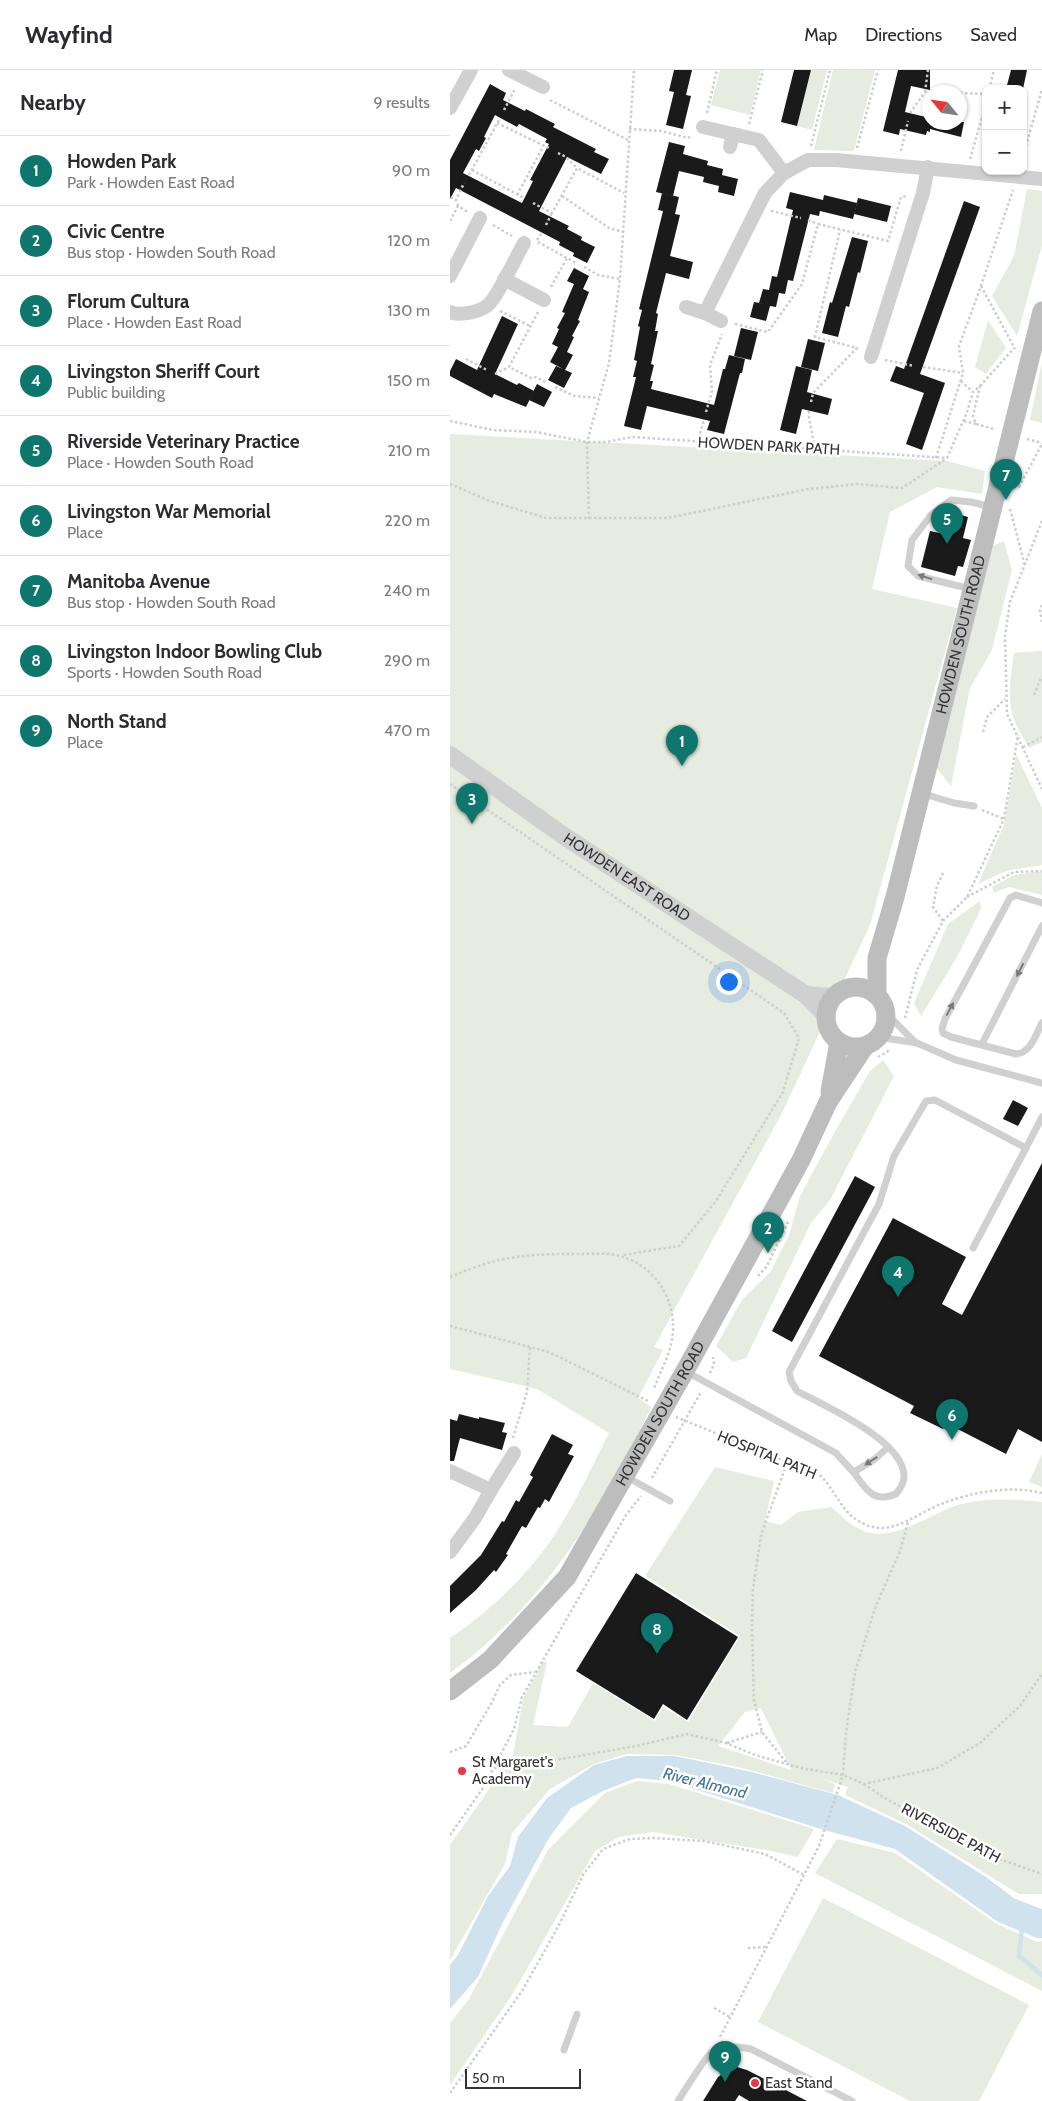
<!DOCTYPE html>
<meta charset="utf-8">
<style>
:root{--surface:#fff;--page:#f7f7f7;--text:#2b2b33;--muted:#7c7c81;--line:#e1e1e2;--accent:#0f766e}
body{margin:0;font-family:Cabin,sans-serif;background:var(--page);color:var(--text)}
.controls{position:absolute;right:15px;top:15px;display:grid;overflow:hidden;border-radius:10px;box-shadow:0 1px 4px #0004}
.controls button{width:45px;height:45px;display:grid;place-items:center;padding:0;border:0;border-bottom:1px solid var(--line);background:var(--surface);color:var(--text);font:25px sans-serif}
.compass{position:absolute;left:472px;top:15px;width:45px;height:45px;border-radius:50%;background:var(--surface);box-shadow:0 1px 4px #0004;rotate:299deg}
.scale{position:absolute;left:15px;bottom:12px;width:116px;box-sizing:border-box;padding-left:5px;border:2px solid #333;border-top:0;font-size:14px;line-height:18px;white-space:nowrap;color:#333;-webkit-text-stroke:4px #fff;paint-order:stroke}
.you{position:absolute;left:278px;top:911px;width:18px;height:18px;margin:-12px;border:4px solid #fff;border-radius:50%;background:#1a73e8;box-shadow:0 0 0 8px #1a73e833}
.badge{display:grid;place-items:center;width:32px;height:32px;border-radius:50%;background:var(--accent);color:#fff;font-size:16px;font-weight:700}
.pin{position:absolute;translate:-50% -41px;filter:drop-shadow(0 1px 2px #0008)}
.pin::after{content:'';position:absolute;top:26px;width:18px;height:15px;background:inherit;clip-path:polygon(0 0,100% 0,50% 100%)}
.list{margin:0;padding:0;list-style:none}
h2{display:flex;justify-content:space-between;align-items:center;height:65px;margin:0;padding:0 20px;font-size:21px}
h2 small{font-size:16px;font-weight:400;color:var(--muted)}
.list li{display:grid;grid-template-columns:32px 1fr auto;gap:15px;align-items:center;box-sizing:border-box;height:70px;padding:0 20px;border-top:1px solid var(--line)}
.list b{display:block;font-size:19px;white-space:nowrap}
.list p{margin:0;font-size:16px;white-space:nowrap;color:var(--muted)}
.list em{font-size:16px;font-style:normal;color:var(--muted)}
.map{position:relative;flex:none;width:592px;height:2031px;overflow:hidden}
header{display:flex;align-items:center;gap:30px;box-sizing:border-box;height:70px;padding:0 25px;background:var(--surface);border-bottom:1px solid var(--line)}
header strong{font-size:24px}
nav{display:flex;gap:28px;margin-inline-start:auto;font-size:18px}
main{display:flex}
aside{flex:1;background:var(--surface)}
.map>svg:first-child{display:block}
.green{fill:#e6ecdf;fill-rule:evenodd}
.water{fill:#cfe2ee}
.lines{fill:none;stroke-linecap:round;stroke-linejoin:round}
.stream{stroke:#cfe2ee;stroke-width:4.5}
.building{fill:#1a1a1a;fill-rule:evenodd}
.path{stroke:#cdcdcd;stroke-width:2.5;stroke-dasharray:2.5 2.5;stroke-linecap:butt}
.service{stroke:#d0d0d0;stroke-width:7}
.minor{stroke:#d0d0d0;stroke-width:14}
.tertiary{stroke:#d0d0d0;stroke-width:18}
.secondary{stroke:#bdbdbd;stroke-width:19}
.oneway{fill:#7a7a7a}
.poi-dot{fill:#e63946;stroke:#fff;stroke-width:2}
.labels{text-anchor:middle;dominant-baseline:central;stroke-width:5;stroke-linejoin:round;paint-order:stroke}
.street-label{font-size:15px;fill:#333;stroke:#fff}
.poi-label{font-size:15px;fill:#333;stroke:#fff;text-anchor:start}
.water-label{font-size:16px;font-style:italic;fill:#3f7597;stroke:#fff}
</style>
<header>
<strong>Wayfind</strong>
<nav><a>Map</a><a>Directions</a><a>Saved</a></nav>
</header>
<main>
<aside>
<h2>Nearby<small>9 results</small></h2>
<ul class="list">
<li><span class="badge">1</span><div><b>Howden Park</b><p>Park · Howden East Road</p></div><em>90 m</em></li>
<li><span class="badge">2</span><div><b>Civic Centre</b><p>Bus stop · Howden South Road</p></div><em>120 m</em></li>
<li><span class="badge">3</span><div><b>Florum Cultura</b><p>Place · Howden East Road</p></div><em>130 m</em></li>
<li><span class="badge">4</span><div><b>Livingston Sheriff Court</b><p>Public building</p></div><em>150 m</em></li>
<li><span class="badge">5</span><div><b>Riverside Veterinary Practice</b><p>Place · Howden South Road</p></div><em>210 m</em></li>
<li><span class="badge">6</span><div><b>Livingston War Memorial</b><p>Place</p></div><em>220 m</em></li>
<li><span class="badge">7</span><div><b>Manitoba Avenue</b><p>Bus stop · Howden South Road</p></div><em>240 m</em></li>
<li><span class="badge">8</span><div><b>Livingston Indoor Bowling Club</b><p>Sports · Howden South Road</p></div><em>290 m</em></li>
<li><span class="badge">9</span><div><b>North Stand</b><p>Place</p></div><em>470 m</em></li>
</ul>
</aside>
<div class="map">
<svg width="592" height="2031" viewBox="0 0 592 2031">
<rect width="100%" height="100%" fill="#fff"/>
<g class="green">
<polygon points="270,0 311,0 300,45 261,35"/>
<polygon points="361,0 377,0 362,60 347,56"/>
<polygon points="383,0 425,0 404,81 364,80"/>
<polygon points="577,119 592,121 592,175 567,266 542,226 564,186"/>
<polygon points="538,250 556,278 536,304 525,297"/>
<polygon points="592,292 592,353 580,350"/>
<path d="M0,364L497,391L535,401L532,424L487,417L440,442L422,519L507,538L420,855L332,1043L204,1277L213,1280L188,1328L201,1337C154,1438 91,1537 0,1603V1568C39,1542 79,1504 105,1464C125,1434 142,1396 159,1363L87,1319L0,1299Z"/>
<polygon points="554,471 562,500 542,580 520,618 501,716 485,696 542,476"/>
<path d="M592,581V672L579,678C574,669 568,659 564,650C556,629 561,604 564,583Z"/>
<polygon points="566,684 592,738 592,795 556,801 528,814 554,755"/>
<polygon points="592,801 592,825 559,817 544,823 542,817 564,805"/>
<polygon points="530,831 531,839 507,887 471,946 464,933 498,854"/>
<polygon points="433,990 444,1006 380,1130 361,1153 296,1288 283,1292 266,1276 292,1230 321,1201 339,1165 350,1126 387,1058 420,1001"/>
<polygon points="592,1384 592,1417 579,1412"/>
<path d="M265,1397L324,1411L315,1451L331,1455L348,1442L381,1437C414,1468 428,1471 470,1452C482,1447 492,1440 505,1436C534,1427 562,1429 592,1432V1824H569L456,1754L395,1725L398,1717L370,1708L385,1714L383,1723L288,1697L226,1685L176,1684L144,1694L100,1719L62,1763L55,1794L0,1890V1775L63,1685L73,1629L93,1591L97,1592L83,1655L118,1657L143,1613L205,1651L213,1637L238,1652L290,1566L195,1506ZM311,1638L341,1699V1700L268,1676L295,1642Z"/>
<polygon points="187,1711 219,1714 364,1759 348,1787 316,1780 203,1762 169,1767 145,1781 60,1928 0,2015 0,1953 19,1929 98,1780 155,1723"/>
<polygon points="387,1769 445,1783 547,1854 587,1872 592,1871 592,1921 365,1803"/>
<polygon points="373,1828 579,1935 529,2031 460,2031 308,1952"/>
</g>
<polygon class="water" points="177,1686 225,1686 302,1702 388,1725 455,1756 536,1807 565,1829 592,1839 592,1868 587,1868 548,1852 445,1779 374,1760 219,1711 186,1708 153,1721 121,1738 99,1768 52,1854 28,1907 0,1939 0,1895 8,1885 38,1826 60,1796 68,1767 97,1728 144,1695"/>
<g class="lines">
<polyline class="stream" points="572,1857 569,1886 592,1905"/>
</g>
<g class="building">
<polygon points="224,0 242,0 236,25 241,26 233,59 216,55 224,22 219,21"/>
<polygon points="344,0 361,0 347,56 331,52"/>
<polygon points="448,0 480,0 480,20 461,16 455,42 480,48 480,52 514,52 511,67 480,59 480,62 477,61 476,65 450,59 449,65 433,61"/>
<polygon points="561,0 577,0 573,19 556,19"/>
<path d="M40,14L56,23L53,30L75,41L76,39L105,54L103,57L146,79L144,82L159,89L151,104L117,87L89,141L119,156L117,159L132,167L131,170L145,177L137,193L123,186L124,183L109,175L110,172L6,118L0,129V90ZM45,45L67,57L69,54L97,69L95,72L99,74L80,110L83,111L72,133L13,103L26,79L29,81L36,68L34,67Z"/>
<polygon points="219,72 235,76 233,84 258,91 257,95 273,99 272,105 288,109 284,126 268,122 269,116 253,112 254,107 229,101 223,126 206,122"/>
<polygon points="340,122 373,130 374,125 407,133 403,149 370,141 369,146 360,144 343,211 338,210 335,224 324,222 329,223 326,237 320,236 316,251 300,247 304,232 315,234 309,233 313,219 319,220 322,206 327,207 343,140 336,138"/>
<polygon points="212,123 229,127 225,144 230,145 220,186 243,192 239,209 216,203 206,243 208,244 205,261 208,261 201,294 204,295 200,311 203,311 201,319 264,335 273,299 275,299 279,285 295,289 292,303 290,303 274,364 257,360 260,351 197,336 191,360 174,356 186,307 183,307 187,291 184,290 190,257 188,256 192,240 189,239 213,141 208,140"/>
<polygon points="408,128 441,136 437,152 404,144"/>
<polygon points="514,131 530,137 470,304 495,313 472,380 456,374 474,323 440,311 446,296 454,299"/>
<polygon points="402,167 418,171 410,203 408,202 399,237 396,236 388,267 372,263 380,232 382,233"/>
<polygon points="124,198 139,206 133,219 139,222 128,250 130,251 122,266 124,267 117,282 111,279 123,285 115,300 122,303 114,318 98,310 106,296 113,299 100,292 108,277 102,274 109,259 107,258 115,243 112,242 124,214 117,211"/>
<polygon points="52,246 68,254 45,304 67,315 69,313 84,321 76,337 44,324 42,328 0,306 0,301 6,289 27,300"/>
<polygon points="291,258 308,262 301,290 284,286"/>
<polygon points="358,269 375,273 368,301 351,297"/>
<polygon points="346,296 362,300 357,322 382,329 378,345 352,339 346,364 330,360"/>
<polygon points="87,314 102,322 94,337 79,330"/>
<polygon points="500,442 518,447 513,468 521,470 513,497 508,496 505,506 471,497 480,461 494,464"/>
<polygon points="563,1030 578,1038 568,1056 553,1049"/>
<polygon points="592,1093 592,1372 568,1359 556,1384 496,1353 493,1359 460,1343 464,1336 369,1286 443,1148 516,1187 492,1234 512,1245"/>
<polygon points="405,1106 425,1117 342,1272 322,1261"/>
<polygon points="9,1344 29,1349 29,1347 55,1353 52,1362 57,1363 52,1380 10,1368 4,1391 0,1391 0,1349 7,1351"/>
<polygon points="102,1364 123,1375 118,1384 124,1386 99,1432 95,1429 90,1438 88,1437 76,1458 72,1456 56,1484 58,1485 46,1502 44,1500 26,1520 0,1543 0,1516 31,1485 52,1451 54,1452 66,1430 69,1432 83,1407 80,1405"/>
<polygon points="186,1503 288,1567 237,1650 213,1634 204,1649 126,1601"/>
<polygon points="287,1997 297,2000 357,2031 299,2031 289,2025 285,2031 253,2031 268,2007 279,1999"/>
</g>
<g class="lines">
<g class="path">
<polyline points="539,19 544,0"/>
<polyline points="475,22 478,0"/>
<polyline points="510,23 536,24"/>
<polyline points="100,30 178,70"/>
<polyline points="54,40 65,19"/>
<polyline points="257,43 267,0"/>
<polyline points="460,43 475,22 481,22"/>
<polyline points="47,53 101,79"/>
<polyline points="299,54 313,0"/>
<polyline points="179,59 211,61 238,68 241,66"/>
<polyline points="361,76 380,0"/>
<polyline points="407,78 428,0"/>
<polyline points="451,81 458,51"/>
<polyline points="108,83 116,87 127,98"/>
<polyline points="573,86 592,19"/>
<polyline points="520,89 536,33"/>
<polyline points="22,100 74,128"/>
<polyline points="19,105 50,48"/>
<polyline points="67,125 94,75"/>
<polyline points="112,126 159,158 173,162"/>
<polyline points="1,127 6,130"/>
<polyline points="83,133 102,143 127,98 174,123"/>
<polyline points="8,136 6,130 14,113"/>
<polyline points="321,141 351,148"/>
<polyline points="358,150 368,154"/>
<polyline points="0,151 8,136 18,142"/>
<polyline points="43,155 62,166"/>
<polyline points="96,155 102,143"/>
<polyline points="87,170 92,163"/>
<polyline points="88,172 126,193"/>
<polyline points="134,197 148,205 170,209"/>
<polyline points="531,216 565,279"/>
<polyline points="101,217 117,188"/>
<polyline points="50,241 80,256"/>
<polyline points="88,242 59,297 81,308 86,307 97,313"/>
<polyline points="285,254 318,262 352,214 368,154 438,171 451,127 458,126"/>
<polyline points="16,289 37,300"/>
<polyline points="435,290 464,296"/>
<polyline points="473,297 513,303"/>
<polyline points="45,304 59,297"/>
<polyline points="511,311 523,322"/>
<polyline points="530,316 564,278"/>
<polyline points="105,317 124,326 149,328"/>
<polyline points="361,332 363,323 407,278 365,267 390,160"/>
<polyline points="359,341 359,348 365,378"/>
<polyline points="256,342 262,321 260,295 272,264"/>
<polyline points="0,351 43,360 86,362 137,372 157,372 182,367 497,388 517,342 523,322 530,316 523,346 526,354 544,359"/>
<polyline points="514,351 526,354"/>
<polyline points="577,369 592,373"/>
<polyline points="247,373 254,350"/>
<polyline points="486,388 513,303 509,276 531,216 563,120"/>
<polyline points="0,414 37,430 96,448 218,448 358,419 407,414 452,418 496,389"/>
<polyline points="564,416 569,417 592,374"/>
<polyline points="560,439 575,496"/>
<polyline points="139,449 137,372 159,293 170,209 184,0"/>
<polyline points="592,451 560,532 555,566 557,644 592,719"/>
<polyline points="592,535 590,541 592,552"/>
<polyline points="584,625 592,606"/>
<polyline points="533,662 537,647 555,629"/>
<polyline points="573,677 592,667"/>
<polyline points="0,714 334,943 349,968 333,1022 266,1131 229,1176 173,1185"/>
<polyline points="532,740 554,749"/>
<polyline points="493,803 487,816 483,837 493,851"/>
<polyline points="517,827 564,802 592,801"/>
<polyline points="455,948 467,900 493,851 517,827 554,749 568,665"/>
<polyline points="428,987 440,980"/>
<polyline points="308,1206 317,1196 339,1150"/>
<path d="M0,1207C11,1203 21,1198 32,1195C65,1184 97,1184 130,1184C145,1184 162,1182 176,1188C204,1198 223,1226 223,1256C224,1277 212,1298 204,1318"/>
<polyline points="0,1256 99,1282 198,1331"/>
<polyline points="260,1303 264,1294 263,1287"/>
<path d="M226,1347L371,1406C384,1419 391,1440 407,1450C438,1471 463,1445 491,1434C522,1422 560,1415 592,1423"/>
<polyline points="63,1368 77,1322 80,1277"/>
<polyline points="202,1408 251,1322"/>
<polyline points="277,1673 312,1662"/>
<polyline points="0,1682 16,1676 41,1634 50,1615 61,1605 85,1602"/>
<polyline points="336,1692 312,1662 304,1630 302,1556 303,1519 311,1465 337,1393"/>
<polyline points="44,1698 77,1695 186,1676 237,1664 276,1673 305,1685 351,1698 393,1705 414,1714 487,1698 530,1673 570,1636 592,1604"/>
<polyline points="414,1714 433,1727 538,1785 592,1804"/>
<polyline points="0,1765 33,1718 64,1659 72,1627 176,1445 191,1426"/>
<polyline points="298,1878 317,1877"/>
<polyline points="264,1938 280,1947"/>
<polyline points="270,1967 369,1776 393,1705 396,1662 405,1602 425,1538 450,1481 458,1452"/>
<polyline points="0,2023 72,1921 108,1857 133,1805 153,1779 180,1769 203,1768 254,1771 315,1784 354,1805"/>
</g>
<g class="service">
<polyline points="521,519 468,506 458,496 462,470 481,445 501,430 521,432 541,437"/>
<polyline points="471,723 504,733 524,736"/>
<path d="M592,833L566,825L560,828L495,949L492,959L493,963L501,967L566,984C581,983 586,964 592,953"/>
<polyline points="436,943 466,973"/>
<polyline points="428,967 467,973 506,990 592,1013"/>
<polyline points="532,974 592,856"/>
<polyline points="576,1078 592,1047"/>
<path d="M235,1301L386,1383C392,1390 399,1397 405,1404C417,1421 424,1433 446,1424C450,1419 454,1413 454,1407C455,1371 375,1336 347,1321L341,1311L339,1302L429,1134L444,1086L476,1031L485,1030L576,1078L523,1178"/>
<polyline points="404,1402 425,1389 437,1378"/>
<polyline points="175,1406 220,1431"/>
<polyline points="114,1980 127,1944"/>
<path d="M228,2031C234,2022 255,1987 262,1982C273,1974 290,1977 301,1979L402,2031"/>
</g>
<g class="minor">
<polyline points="59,0 93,17"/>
<polyline points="0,38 21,0"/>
<polyline points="253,57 309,70 334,103 358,90 386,90 592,109"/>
<polyline points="280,77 283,64"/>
<polyline points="0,206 30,148"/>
<polyline points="54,209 94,230"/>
<polyline points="236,237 255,243"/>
<path d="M0,242C10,246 30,242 38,235C47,228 67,185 74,173"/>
<polyline points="271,251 255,243 315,123 334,103"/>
<polyline points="421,287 473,123 478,97"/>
<polyline points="0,1401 41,1420 64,1383"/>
<polyline points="0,1482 25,1448 41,1420"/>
</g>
<g class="tertiary">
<path id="s1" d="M0,685L111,764L356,925L376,945"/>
<polyline points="356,925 382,927"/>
</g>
<g class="secondary">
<circle cx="406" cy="947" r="30"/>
<path id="s2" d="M427,925V888L445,827L592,241"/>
<polyline points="380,1022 389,972"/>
<path id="s3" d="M0,1621L40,1590L117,1507L235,1301L351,1090L378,1032L415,976"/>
</g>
</g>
<defs><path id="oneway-solid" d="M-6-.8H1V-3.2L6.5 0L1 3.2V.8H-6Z" transform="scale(1.25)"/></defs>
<g class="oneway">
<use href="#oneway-solid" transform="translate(475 507) rotate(-163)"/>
<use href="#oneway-solid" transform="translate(570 900) rotate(117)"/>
<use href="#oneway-solid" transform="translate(500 939) rotate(-62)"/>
<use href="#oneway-solid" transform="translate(421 1391) rotate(146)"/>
</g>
<g class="poi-dot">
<circle cx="12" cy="1701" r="5"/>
<circle cx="305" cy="2013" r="5"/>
</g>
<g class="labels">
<g class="street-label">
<text transform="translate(319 376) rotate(3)">HOWDEN PARK PATH</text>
<text stroke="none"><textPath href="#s2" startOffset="371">HOWDEN SOUTH ROAD</textPath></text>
<text stroke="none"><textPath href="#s1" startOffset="215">HOWDEN EAST ROAD</textPath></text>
<text stroke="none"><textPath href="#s3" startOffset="352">HOWDEN SOUTH ROAD</textPath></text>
<text transform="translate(317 1385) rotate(22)">HOSPITAL PATH</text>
<text transform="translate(501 1763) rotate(28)">RIVERSIDE PATH</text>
</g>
<g class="poi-label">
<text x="22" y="1692">St Margaret's<tspan x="22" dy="17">Academy</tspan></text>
<text x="315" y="2013">East Stand</text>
</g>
<g class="water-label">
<text transform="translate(255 1713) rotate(14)">River Almond</text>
</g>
</g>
</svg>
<div class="controls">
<button>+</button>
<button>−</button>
</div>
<svg class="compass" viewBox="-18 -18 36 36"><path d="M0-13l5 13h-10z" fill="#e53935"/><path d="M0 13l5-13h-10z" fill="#7c7c81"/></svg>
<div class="scale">50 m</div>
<div class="you"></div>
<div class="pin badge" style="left:232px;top:696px">1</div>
<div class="pin badge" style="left:318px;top:1183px">2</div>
<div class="pin badge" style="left:22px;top:754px">3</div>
<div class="pin badge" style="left:448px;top:1227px">4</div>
<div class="pin badge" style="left:497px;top:474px">5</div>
<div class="pin badge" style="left:502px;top:1370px">6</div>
<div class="pin badge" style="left:556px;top:430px">7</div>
<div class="pin badge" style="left:207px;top:1584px">8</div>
<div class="pin badge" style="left:275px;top:2012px">9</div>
</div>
</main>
